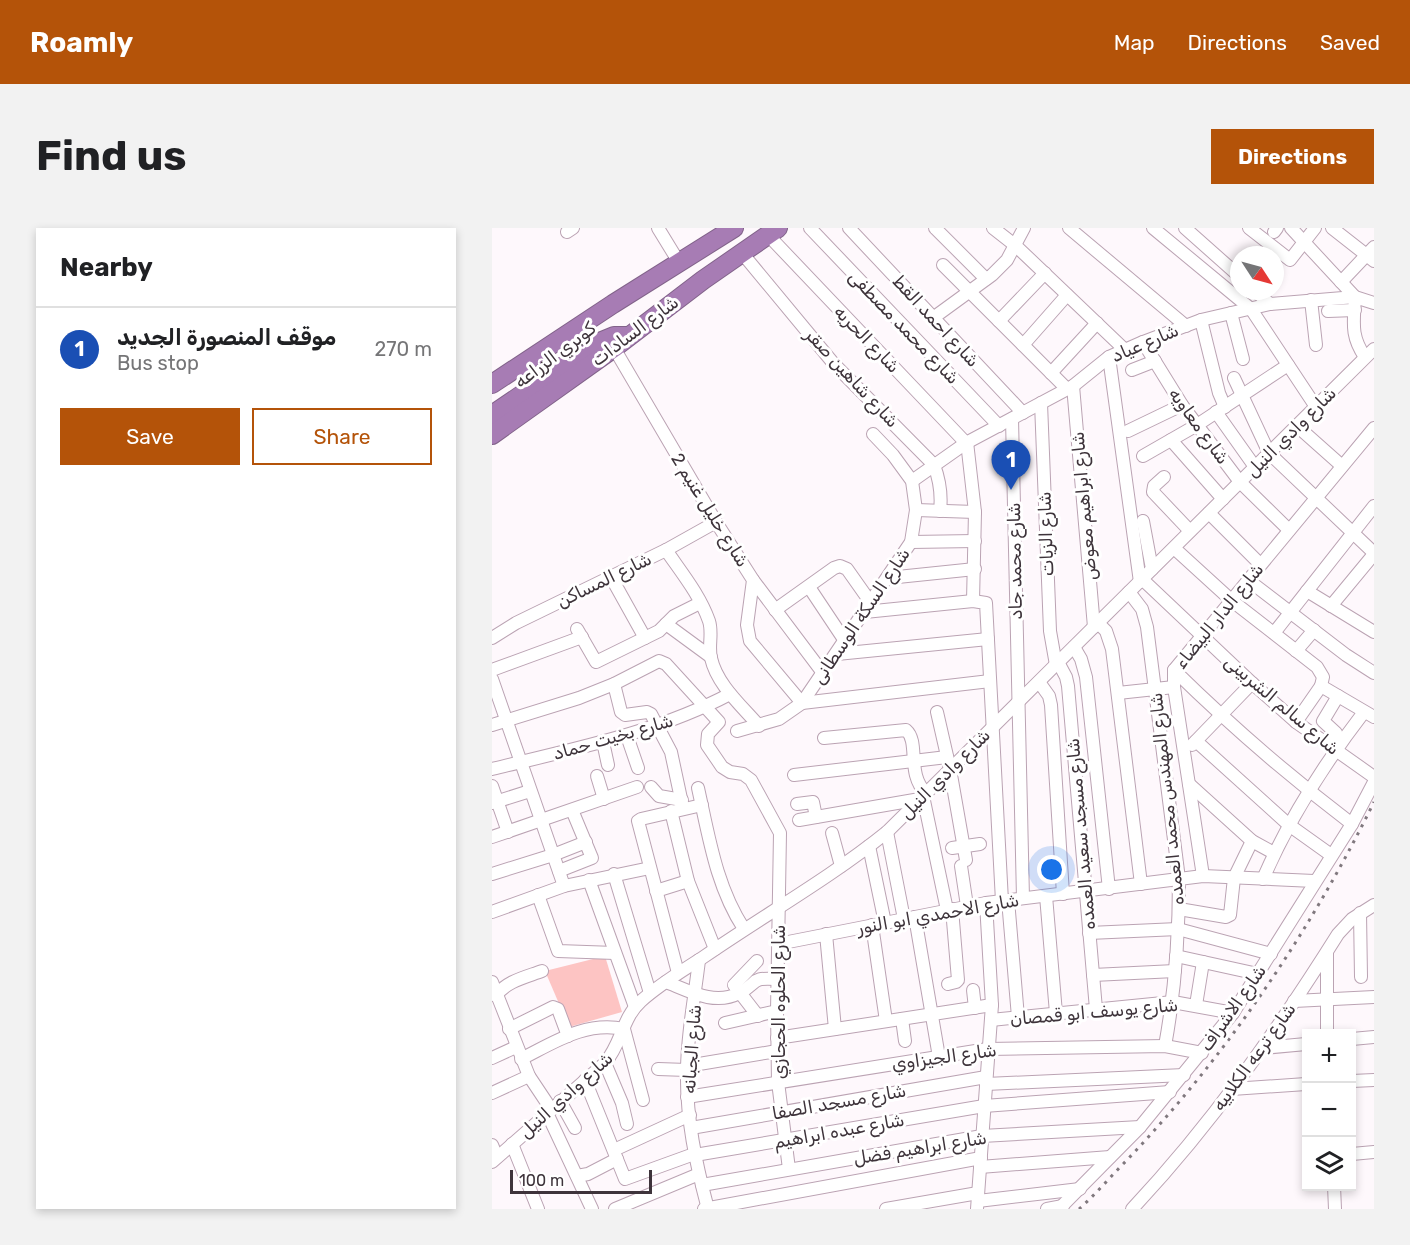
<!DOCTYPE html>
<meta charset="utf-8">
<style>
:root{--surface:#fff;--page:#f2f2f2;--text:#202124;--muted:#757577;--line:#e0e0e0;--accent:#b45309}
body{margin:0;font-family:Rubik,Vazirmatn,sans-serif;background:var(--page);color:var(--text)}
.controls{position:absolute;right:18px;bottom:18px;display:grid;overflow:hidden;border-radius:0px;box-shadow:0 3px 9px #0003}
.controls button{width:54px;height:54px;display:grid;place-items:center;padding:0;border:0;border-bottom:2px solid var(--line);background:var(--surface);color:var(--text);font:30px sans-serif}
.compass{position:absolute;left:738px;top:18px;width:54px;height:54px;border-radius:50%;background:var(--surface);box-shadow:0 3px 9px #0003;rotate:126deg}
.scale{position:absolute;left:18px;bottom:15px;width:142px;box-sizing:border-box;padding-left:6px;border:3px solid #3e343b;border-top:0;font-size:16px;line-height:21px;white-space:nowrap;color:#3e343b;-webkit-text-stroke:4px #fff;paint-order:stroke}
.you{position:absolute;left:560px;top:642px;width:21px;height:21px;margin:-15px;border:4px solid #fff;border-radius:50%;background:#1a73e8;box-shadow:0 0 0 9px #1a73e833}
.badge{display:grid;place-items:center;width:39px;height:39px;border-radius:50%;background:var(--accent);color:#fff;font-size:20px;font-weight:700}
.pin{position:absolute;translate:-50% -50px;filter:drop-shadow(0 2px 3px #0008)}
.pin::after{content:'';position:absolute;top:32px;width:21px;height:18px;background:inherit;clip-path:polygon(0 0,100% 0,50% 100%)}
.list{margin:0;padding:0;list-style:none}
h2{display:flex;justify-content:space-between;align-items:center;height:78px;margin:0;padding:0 24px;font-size:26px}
h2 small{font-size:20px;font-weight:400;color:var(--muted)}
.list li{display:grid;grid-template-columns:39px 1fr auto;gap:18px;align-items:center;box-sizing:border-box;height:84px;padding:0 24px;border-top:2px solid var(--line)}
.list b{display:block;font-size:22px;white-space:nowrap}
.list p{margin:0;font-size:20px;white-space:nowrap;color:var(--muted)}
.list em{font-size:20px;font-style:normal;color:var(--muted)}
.actions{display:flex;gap:12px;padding:18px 24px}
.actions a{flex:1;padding:14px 0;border:2px solid var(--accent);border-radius:0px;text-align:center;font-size:21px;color:var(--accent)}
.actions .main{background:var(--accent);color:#fff}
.icon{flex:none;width:33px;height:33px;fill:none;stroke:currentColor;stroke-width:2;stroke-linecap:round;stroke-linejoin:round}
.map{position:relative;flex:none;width:882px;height:981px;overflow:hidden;border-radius:0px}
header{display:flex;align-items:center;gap:36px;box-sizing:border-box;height:84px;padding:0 30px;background:var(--accent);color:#fff}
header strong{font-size:28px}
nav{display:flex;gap:33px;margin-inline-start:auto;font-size:21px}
.intro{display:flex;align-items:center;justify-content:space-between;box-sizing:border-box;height:144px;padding:0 36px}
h1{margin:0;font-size:42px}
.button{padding:15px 27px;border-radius:0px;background:var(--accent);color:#fff;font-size:21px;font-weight:700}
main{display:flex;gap:36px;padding:0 36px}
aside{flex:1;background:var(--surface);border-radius:0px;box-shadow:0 3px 9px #0003}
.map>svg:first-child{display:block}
.green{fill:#fdc4c3}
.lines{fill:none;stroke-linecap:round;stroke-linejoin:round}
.minor-casing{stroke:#bba3b3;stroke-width:14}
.highway-casing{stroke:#82638a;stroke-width:20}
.minor{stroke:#fff;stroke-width:12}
.highway{stroke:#a77cb4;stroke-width:18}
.rail{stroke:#80787e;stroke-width:3;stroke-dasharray:3 6;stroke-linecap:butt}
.labels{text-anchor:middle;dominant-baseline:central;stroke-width:6;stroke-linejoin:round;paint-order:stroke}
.street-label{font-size:18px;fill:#3e343b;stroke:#fff}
</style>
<header>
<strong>Roamly</strong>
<nav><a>Map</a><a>Directions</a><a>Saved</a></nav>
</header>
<div class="intro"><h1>Find us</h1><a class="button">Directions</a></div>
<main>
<aside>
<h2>Nearby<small></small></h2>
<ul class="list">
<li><span class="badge" style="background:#1a4fb4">1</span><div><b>موقف المنصورة الجديد</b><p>Bus stop</p></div><em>270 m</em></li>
</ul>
<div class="actions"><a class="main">Save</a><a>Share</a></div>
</aside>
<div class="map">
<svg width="882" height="981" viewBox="0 0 882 981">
<rect width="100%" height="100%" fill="#fef8fc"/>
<polygon class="green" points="113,728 130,784 77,799 53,743"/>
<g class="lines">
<defs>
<g id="minor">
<polyline points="166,0 188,36"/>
<polyline points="318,0 507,198"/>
<polyline points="357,0 531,185"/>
<polyline points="443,0 494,51"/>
<polyline points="501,0 524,18 632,121"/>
<polyline points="577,0 694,98"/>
<polyline points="661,0 759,81 824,179"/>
<polyline points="693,0 747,48"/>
<polyline points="757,0 798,32 823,0"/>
<path d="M799,0L863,69C862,94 858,107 873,129"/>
<polyline points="840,0 882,33"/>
<polyline points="75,4 81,0"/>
<polyline points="782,4 785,0"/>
<polyline points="276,7 474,215"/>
<path d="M250,25L342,136L442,237C448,253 450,266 448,283"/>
<polyline points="451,37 575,161"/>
<polyline points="849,54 882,19"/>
<polyline points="763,63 778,76"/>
<polyline points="819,72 824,117"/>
<polyline points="836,83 863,82"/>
<polyline points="739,85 751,131"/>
<polyline points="441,90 500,47 515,32 532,0"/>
<polyline points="709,92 727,165 733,179"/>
<polyline points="507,93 553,45"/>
<polyline points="651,114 690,177 748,254 797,302"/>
<polyline points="531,117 575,67"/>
<polyline points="122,120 224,294 261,352 255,397 258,413 310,475 498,453"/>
<polyline points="617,129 648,354"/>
<polyline points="640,142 663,133"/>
<polyline points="559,145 605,95"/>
<polyline points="742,150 777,225 882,325"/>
<polyline points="581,158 602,399"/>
<polyline points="549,175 558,403 564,437"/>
<polyline points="724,184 763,239"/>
<polyline points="520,191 531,670"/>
<polyline points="805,198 850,238"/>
<polyline points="636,203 690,177"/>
<polyline points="679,212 731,271"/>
<polyline points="475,214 483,284 481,373"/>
<polyline points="651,228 705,197 796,137"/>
<polyline points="672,249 662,258 661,264 698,303"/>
<polyline points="420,253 474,215 581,158 617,129 651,114 709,92 778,76 863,69 882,75"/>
<polyline points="424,282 483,284"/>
<polyline points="717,285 768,336"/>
<polyline points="651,293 660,341"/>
<polyline points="419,314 483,313"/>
<polyline points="682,320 739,372 825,439 831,449 829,458 882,489"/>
<path d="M174,322C189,344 208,367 217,393C221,405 216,418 219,430C225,457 250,478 267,498"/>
<polyline points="119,349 153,410"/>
<polyline points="396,350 483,341"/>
<polyline points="650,351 760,455 804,494 882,549"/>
<polyline points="261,352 331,445"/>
<polyline points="756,352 854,427 882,445"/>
<polyline points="317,359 353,413"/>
<polyline points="815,363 882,404"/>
<path d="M637,364L650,381L655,399L687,651C687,707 683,763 673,818"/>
<polyline points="839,378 882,326"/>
<polyline points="283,382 342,340 348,338 355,341 379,375"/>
<polyline points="373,384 481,373 494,375 510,673"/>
<polyline points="606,395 614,403 620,421 649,656"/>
<polyline points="174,396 219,429"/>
<polyline points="85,401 104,434 167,403 182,388 208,375"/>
<polyline points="782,405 882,278"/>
<polyline points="0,410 24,395 174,322 224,294"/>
<polyline points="582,419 589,431 594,449 617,661"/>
<polyline points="804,423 822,402"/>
<polyline points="345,426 496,411"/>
<polyline points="566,434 574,449 576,458 604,781"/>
<polyline points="0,442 90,409"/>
<path d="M682,442C738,497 797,548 860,596"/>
<polyline points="0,451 72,658"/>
<polyline points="547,454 557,468 559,477 571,666"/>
<polyline points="122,456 129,484 133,487 155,484 159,486 179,524 191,580"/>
<polyline points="626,465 682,459"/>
<polyline points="445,484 458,541 474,632"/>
<polyline points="804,494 829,458"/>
<polyline points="0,497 87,470 122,456 167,433 174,436 227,494 216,506 215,517 230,539 238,544 251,546 259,552 288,605 285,783 286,854 297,941"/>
<polyline points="245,503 287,491 310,475 419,314 424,282 420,253 401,227 381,206"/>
<polyline points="135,508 146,540"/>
<path d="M332,510L414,502C428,514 414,546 434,565"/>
<polyline points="704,513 797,597 839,627"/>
<polyline points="111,514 116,537"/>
<polyline points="700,517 760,455"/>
<polyline points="837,518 844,505 831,493 846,468"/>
<path d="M0,541C81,521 164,505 238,466"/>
<polyline points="302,547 455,529"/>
<polyline points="105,548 112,571"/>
<polyline points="697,556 760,613 782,625"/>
<polyline points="0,558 16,604"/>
<polyline points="159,559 167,568 190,572"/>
<path d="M206,560C217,609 224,658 252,701"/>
<polyline points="431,568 455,682"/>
<polyline points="0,575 38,563"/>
<polyline points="305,576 321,574 324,589"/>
<polyline points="179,583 196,653 223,721"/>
<polyline points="307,592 428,571"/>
<polyline points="395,604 412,691"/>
<polyline points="340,605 349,638"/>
<polyline points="0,609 145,559"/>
<polyline points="377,618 393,695"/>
<polyline points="460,620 488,616"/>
<polyline points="469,638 475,678"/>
<polyline points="67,643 100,630 80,582"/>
<polyline points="0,646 61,627 94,614"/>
<polyline points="122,646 158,765"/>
<polyline points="711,648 682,459 682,442 882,200"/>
<path d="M771,651C797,591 832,536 872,484"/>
<polyline points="97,652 143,779"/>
<polyline points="164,663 196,653"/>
<polyline points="46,667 66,723 123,725"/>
<polyline points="554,668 564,785"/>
<polyline points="516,672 526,789"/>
<polyline points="687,681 734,689 738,687 742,650 760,613"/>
<polyline points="0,684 72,658 158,640"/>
<polyline points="868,685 869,749"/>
<polyline points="423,689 447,829"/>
<polyline points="380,697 394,793"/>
<polyline points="597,705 686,701 779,726"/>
<polyline points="334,706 343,801"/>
<polyline points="286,716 494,675 711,648 822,653"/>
<polyline points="835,725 835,806"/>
<polyline points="684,728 766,746"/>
<path d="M207,732C203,768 195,806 195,843C194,890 204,936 216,981"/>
<polyline points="265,733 242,757 266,788"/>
<polyline points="186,745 146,593 149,591 210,577"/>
<polyline points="601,747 683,743"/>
<polyline points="0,754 37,848 59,881"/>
<path d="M174,754C197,763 223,778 247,765C268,755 256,749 285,751"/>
<polyline points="456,756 464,754 466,752 460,681"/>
<polyline points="481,762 483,780"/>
<path d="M4,768C14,753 34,749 50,743"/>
<polyline points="802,773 882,769"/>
<polyline points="704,777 711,734"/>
<polyline points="410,791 413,813"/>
<polyline points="499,792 681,774 741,785"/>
<polyline points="233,795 285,783"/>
<polyline points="17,801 61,779 66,781 76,808"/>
<polyline points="285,810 500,777"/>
<polyline points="860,811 882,809"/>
<polyline points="771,820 814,816"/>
<polyline points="0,830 24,819"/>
<path d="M29,831C63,814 93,793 132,801L151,872"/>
<polyline points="113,835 130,875 135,896"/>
<polyline points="195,838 285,823"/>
<polyline points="166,841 195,842"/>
<polyline points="93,852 133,951 202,926"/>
<polyline points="860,853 882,852"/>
<polyline points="494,856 692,847"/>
<polyline points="740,861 814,856"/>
<polyline points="0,865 37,848"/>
<polyline points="195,869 496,821 673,818 710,825"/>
<polyline points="68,873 83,900"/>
<polyline points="55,885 100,981"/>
<polyline points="199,900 494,849"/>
<polyline points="20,916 46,981"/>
<polyline points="0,917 5,929"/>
<polyline points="122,922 198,887"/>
<polyline points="860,926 882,924"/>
<polyline points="203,927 492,878 678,864"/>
<path d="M0,934L113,835C130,815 130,790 149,773C169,755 192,742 213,728C274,686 338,650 395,604L882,121"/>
<polyline points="488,939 618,929"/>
<polyline points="85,948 96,946 125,931"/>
<polyline points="210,957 490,908 648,899"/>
<polyline points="842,958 843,981"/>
<polyline points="486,973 588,961"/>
<polyline points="123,981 207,946"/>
<polyline points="212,981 489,930"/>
<polyline points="394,981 486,965"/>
<polyline points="485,981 500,777 494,675"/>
<polyline points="555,981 571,978"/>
<polyline points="567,981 648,899 741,785 860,596 882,554"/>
<path d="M640,981C719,897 785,803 846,706L860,691L882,677"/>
</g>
<g id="highway">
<polyline points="0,156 121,76 242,0"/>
<polyline points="0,187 105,115 122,108 137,108"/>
<polyline points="0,207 122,120 211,52 286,0"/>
</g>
</defs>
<use href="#minor" class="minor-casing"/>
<use href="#highway" class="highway-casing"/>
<use href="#minor" class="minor"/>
<use href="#highway" class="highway"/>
<path class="rail" d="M587,981C604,966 619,948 635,932C735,827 818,704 882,574"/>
</g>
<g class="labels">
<g class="street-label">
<text transform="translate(444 93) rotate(47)">شارع احمد القط</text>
<text transform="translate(412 99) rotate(46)">شارع محمد مصطفى</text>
<text transform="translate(143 103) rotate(-37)">شارع السادات</text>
<text transform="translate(375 111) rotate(46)">شارع الحريه</text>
<text transform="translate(653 115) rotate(-23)">شارع عياد</text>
<text transform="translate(63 127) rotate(-37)">كوبري الزراعه</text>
<text transform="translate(360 150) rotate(47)">شارع شاهين صقر</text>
<text transform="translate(707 198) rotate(54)">شارع معاويه</text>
<text transform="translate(799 204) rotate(-45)">شارع وادي النيل</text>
<text transform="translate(592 278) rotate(-95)">شارع ابراهيم معوض</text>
<text transform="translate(218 282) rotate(58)">شارع خليل غنيم 2</text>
<text transform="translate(554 306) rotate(-92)">شارع الزيات</text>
<text transform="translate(523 333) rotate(-91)">شارع محمد جاد</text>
<text transform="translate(112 352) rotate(-26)">شارع المساكن</text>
<text transform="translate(369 388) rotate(-56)">شارع السكة الوسطانى</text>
<text transform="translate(727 388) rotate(-51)">شارع الدار البيضاء</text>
<text transform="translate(790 477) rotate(40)">شارع سالم الشربينى</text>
<text transform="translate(121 509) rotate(-16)">شارع بخيت حماد</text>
<text transform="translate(453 546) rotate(-45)">شارع وادي النيل</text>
<text transform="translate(675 571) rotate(-96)">شارع المهندس محمد العمده</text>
<text transform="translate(589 606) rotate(-95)">شارع مسجد سعيد العمده</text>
<text transform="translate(446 686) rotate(-10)">شارع الاحمدي ابو النور</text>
<text transform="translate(287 774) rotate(-90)">شارع الحلوه الحجازي</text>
<text transform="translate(741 780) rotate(-55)">شارع الاشراف</text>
<text transform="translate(602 784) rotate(-5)">شارع يوسف ابو قمصان</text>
<text transform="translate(200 821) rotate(-86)">شارع الجبانه</text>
<text transform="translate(452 829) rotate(-8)">شارع الجيزاوي</text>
<text transform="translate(762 829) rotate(-54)">شارع ترعه الكلابيه</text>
<text transform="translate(74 867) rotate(-42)">شارع وادي النيل</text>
<text transform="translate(347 874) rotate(-10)">شارع مسجد الصفا</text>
<text transform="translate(347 903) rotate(-10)">شارع عبده ابراهيم</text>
<text transform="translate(428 920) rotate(-9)">شارع ابراهيم فضل</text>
</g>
</g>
</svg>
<div class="controls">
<button>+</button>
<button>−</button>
<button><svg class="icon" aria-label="layers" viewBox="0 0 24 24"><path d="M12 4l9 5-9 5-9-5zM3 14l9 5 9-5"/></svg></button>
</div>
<svg class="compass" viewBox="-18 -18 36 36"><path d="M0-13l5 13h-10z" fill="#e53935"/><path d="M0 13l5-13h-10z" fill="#757577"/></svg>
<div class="scale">100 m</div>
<div class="you"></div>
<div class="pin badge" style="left:519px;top:262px;background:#1a4fb4">1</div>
</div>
</main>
